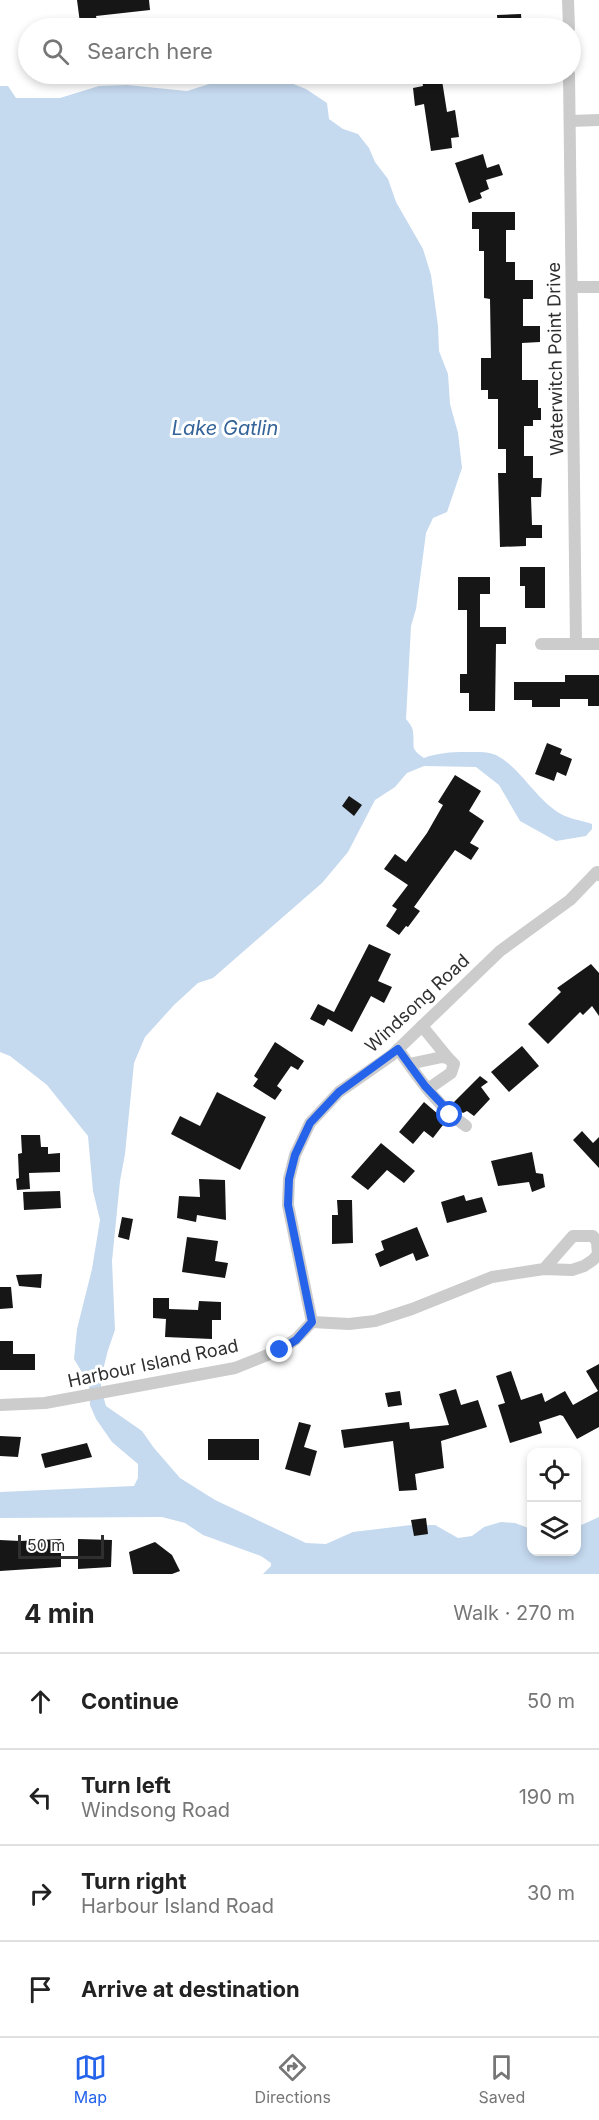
<!DOCTYPE html>
<meta charset="utf-8">
<style>
:root{--surface:#fff;--page:#f6f6f6;--text:#222;--muted:#767676;--line:#e0e0e0;--accent:#2563eb}
body{margin:0;font-family:Inter,sans-serif;background:var(--page);color:var(--text)}
.controls{position:absolute;right:18px;bottom:18px;display:grid;overflow:hidden;border-radius:12px;box-shadow:0 3px 9px #0003}
.controls button{width:54px;height:54px;display:grid;place-items:center;padding:0;border:0;border-bottom:2px solid var(--line);background:var(--surface);color:var(--text);font:30px sans-serif}
.scale{position:absolute;left:18px;bottom:15px;width:86px;box-sizing:border-box;padding-left:6px;border:3px solid #2f2f2f;border-top:0;font-size:16px;line-height:21px;white-space:nowrap;color:#2f2f2f;-webkit-text-stroke:4px #fff;paint-order:stroke}
.stop{position:absolute;width:18px;height:18px;margin:-14px;border:4px solid #2563eb;border-radius:50%;background:#fff}
.stop.end{background:#2563eb;border-color:#fff;box-shadow:0 2px 6px #0008}
.list{margin:0;padding:0;list-style:none}
h2{display:flex;justify-content:space-between;align-items:center;height:78px;margin:0;padding:0 24px;font-size:26px}
h2 small{font-size:20px;font-weight:400;color:var(--muted)}
.list li{display:grid;grid-template-columns:39px 1fr auto;gap:18px;align-items:center;box-sizing:border-box;height:96px;padding:0 24px;border-top:2px solid var(--line)}
.list b{display:block;font-size:22px;white-space:nowrap}
.list p{margin:0;font-size:20px;white-space:nowrap;color:var(--muted)}
.list em{font-size:20px;font-style:normal;color:var(--muted)}
.icon{flex:none;width:33px;height:33px;fill:none;stroke:currentColor;stroke-width:2;stroke-linecap:round;stroke-linejoin:round}
.map{position:relative;flex:none;width:599px;height:1574px;overflow:hidden}
.search{position:absolute;background:var(--surface);box-shadow:0 3px 9px #0003;left:18px;right:18px;top:18px;height:66px;display:flex;align-items:center;gap:15px;box-sizing:border-box;padding:0 21px;border-radius:33px;color:var(--muted);font-size:22px}
.sheet{height:462px;background:var(--surface)}
nav{display:flex;justify-content:space-around;align-items:center;box-sizing:border-box;height:84px;border-top:2px solid var(--line);background:var(--surface);font-size:16px;color:var(--muted)}
nav a{display:grid;justify-items:center;gap:3px}
nav .on{color:var(--accent)}
.map>svg:first-child{display:block}
.water{fill:#c5d9ef}
.building{fill:#161616}
.lines{fill:none;stroke-linecap:round;stroke-linejoin:round}
.minor{stroke:#ccc;stroke-width:12}
.route{stroke:#2563eb;stroke-width:8}
.labels{text-anchor:middle;dominant-baseline:central;stroke-width:6;stroke-linejoin:round;paint-order:stroke}
.street-label{font-size:18px;fill:#2f2f2f;stroke:#fff}
.water-label{font-size:20px;font-style:italic;fill:#346499;stroke:#fff}
</style>
<div class="map">
<svg width="599" height="1574" viewBox="0 0 599 1574">
<rect width="100%" height="100%" fill="#fff"/>
<path class="water" d="M278,78L306,89L327,103L329,119L343,129L358,134L369,148L375,162L388,179L396,202L423,249L431,275L438,326L439,351L448,374L450,404L458,433L462,468L447,512L433,518L426,533L416,609L411,626L406,719C409,723 413,727 413,732C415,747 409,748 424,758C437,753 451,752 465,752C475,752 487,751 496,755C520,767 536,800 561,814C567,818 583,821 592,824V829L586,836L556,841L520,821L499,785L476,767L424,766L407,773L395,787L375,800L348,852L322,883L213,978L198,983L174,1005L145,1037L134,1063L125,1154L120,1181L112,1261L115,1330L108,1350L101,1378V1389L106,1406L142,1431L154,1448L180,1478L215,1500L306,1543L326,1544L353,1532L411,1525H435L458,1538L472,1536L484,1527L501,1522L515,1523L531,1529L532,1552H576L577,1527L599,1517V1574H263L271,1566V1563L261,1556L203,1535L185,1523L162,1517L0,1518V1492L134,1486L138,1478V1464L112,1442L96,1419L90,1405L89,1384L74,1359L77,1329L92,1269L100,1220L93,1191L88,1136L47,1085L10,1056L0,1052V86H8L16,98H60L99,86L127,85L187,91L222,80Z"/>
<g class="building">
<polygon points="77,0 149,0 150,10 96,16 97,21 80,23"/>
<polygon points="521,14 522,28 498,28 497,15"/>
<polygon points="421,74 441,74 447,112 455,110 459,137 451,138 452,148 431,151 424,104 415,106 413,88 423,86"/>
<polygon points="483,154 487,168 499,164 503,175 486,180 489,189 480,193 482,198 469,203 455,163"/>
<polygon points="472,212 515,212 515,230 506,230 506,262 515,262 515,280 533,280 533,299 523,299 523,326 540,326 540,342 522,343 522,380 538,380 538,408 541,408 541,420 533,420 533,426 524,426 524,456 533,456 533,478 542,478 541,497 531,497 532,525 542,525 542,538 526,538 526,546 500,547 498,473 506,473 506,449 498,449 498,399 488,399 488,390 481,390 481,358 491,358 490,299 484,298 484,251 479,251 479,229 472,229"/>
<polygon points="520,567 545,567 545,608 525,608 525,586 520,586"/>
<polygon points="458,577 490,577 490,594 480,594 480,627 506,627 506,644 496,644 495,711 469,711 469,693 460,693 460,674 467,674 467,610 458,610"/>
<polygon points="565,675 599,675 599,706 588,706 588,699 560,699 560,707 532,707 532,700 514,700 514,682 565,682"/>
<polygon points="547,743 562,749 560,754 572,759 566,776 557,772 554,781 535,774"/>
<polygon points="455,775 481,791 469,811 484,821 470,843 479,848 471,860 455,850 414,907 420,911 408,927 406,926 399,935 386,926 397,909 392,906 408,885 384,869 395,854 406,862 427,833 443,805 438,802"/>
<polygon points="349,796 362,805 354,816 342,806"/>
<polygon points="369,944 391,954 378,981 392,987 384,1003 371,996 352,1032 328,1019 324,1026 310,1019 318,1004 334,1012"/>
<polygon points="591,964 599,973 599,1016 592,1006 583,1015 580,1012 548,1044 528,1024 561,992 557,988"/>
<polygon points="275,1042 304,1061 298,1070 291,1066 277,1086 282,1090 275,1100 253,1086 258,1079 254,1076"/>
<polygon points="522,1046 539,1066 509,1092 491,1072"/>
<polygon points="480,1076 488,1082 481,1087 490,1099 474,1116 467,1111 463,1113 452,1104"/>
<polygon points="217,1092 266,1117 240,1170 171,1134 180,1116 200,1126"/>
<polygon points="424,1102 446,1121 433,1138 424,1131 413,1144 399,1132"/>
<polygon points="582,1131 593,1143 599,1137 599,1168 573,1140"/>
<polygon points="21,1135 40,1135 41,1147 48,1147 48,1154 60,1153 60,1172 29,1173 30,1189 17,1190 16,1179 19,1178 18,1154 22,1153"/>
<polygon points="381,1143 415,1171 404,1183 387,1170 368,1190 351,1177"/>
<polygon points="532,1152 536,1173 543,1174 545,1187 532,1192 529,1182 498,1186 491,1161"/>
<polygon points="199,1179 225,1180 226,1220 197,1215 196,1222 177,1218 179,1196 200,1197"/>
<polygon points="60,1191 61,1208 24,1210 23,1192"/>
<polygon points="464,1195 466,1201 482,1197 487,1212 447,1223 441,1202"/>
<polygon points="337,1200 352,1200 353,1243 332,1244 332,1215 338,1215"/>
<polygon points="122,1217 133,1219 129,1240 118,1237"/>
<polygon points="417,1227 429,1256 416,1261 413,1253 380,1267 375,1254 384,1250 381,1241"/>
<polygon points="187,1237 218,1241 215,1261 228,1263 225,1278 182,1272"/>
<polygon points="42,1274 41,1288 19,1286 16,1275"/>
<polygon points="0,1287 11,1287 13,1308 0,1309"/>
<polygon points="153,1298 169,1298 169,1309 198,1310 199,1301 221,1302 221,1320 212,1320 212,1339 165,1337 166,1319 153,1318"/>
<polygon points="0,1341 13,1341 13,1354 35,1354 35,1370 0,1370"/>
<polygon points="599,1364 599,1427 577,1439 563,1416 560,1415 539,1422 542,1433 510,1443 498,1405 505,1403 496,1376 511,1371 521,1400 542,1393 545,1402 565,1391 573,1405 598,1391 586,1371"/>
<polygon points="456,1389 461,1405 478,1400 487,1427 441,1441 444,1468 415,1474 417,1490 399,1491 393,1441 344,1448 341,1430 409,1422 410,1429 449,1425 439,1394"/>
<polygon points="400,1391 402,1405 388,1407 385,1393"/>
<polygon points="299,1422 311,1425 304,1447 317,1451 310,1476 285,1469"/>
<polygon points="0,1436 21,1437 18,1457 0,1456"/>
<rect x="208" y="1439" width="51" height="21"/>
<polygon points="87,1443 92,1457 45,1468 41,1454"/>
<polygon points="426,1518 428,1534 414,1536 411,1520"/>
<polygon points="61,1539 61,1567 0,1571 0,1540 20,1541"/>
<polygon points="78,1539 112,1540 111,1567 78,1569"/>
<polygon points="155,1542 172,1555 180,1571 172,1574 133,1574 129,1552"/>
</g>
<g class="lines">
<g class="minor">
<polyline points="568,0 569,28"/>
<polyline points="569,74 576,644"/>
<polyline points="570,121 599,120"/>
<polyline points="573,287 599,287"/>
<polyline points="541,644 599,644"/>
<polyline points="422,1026 448,1058"/>
<path d="M398,1049C418,1077 438,1107 466,1126"/>
<polyline points="409,1064 442,1057 448,1058 454,1064 451,1073 428,1089"/>
<polyline points="312,1322 288,1205 289,1179 295,1155 310,1123 339,1092 392,1055 500,951 570,900 597,872 599,875"/>
<polyline points="312,1322 349,1324 375,1321 412,1309 492,1277 544,1269 572,1270 584,1266 593,1260 598,1254 597,1242 593,1236 573,1236 544,1269"/>
<polyline points="0,1405 45,1403 235,1368 280,1350 296,1339 312,1322"/>
</g>
</g>
<g class="lines">
<polyline class="route" points="280,1350 296,1340 312,1322 288,1205 289,1179 295,1155 310,1123 339,1092 398,1049 425,1086 441,1103 450,1115"/>
</g>
<g class="labels">
<g class="street-label">
<text transform="translate(555 359) rotate(-91)">Waterwitch Point Drive</text>
<text transform="translate(417 1003) rotate(-43)">Windsong Road</text>
<text transform="translate(153 1363) rotate(-12)">Harbour Island Road</text>
</g>
<g class="water-label">
<text x="225" y="428">Lake Gatlin</text>
</g>
</g>
</svg>
<div class="controls">
<button><svg class="icon" aria-label="locate" viewBox="0 0 24 24"><circle cx="12" cy="12" r="6"/><path d="M12 2v4M12 18v4M2 12h4M18 12h4"/></svg></button>
<button><svg class="icon" aria-label="layers" viewBox="0 0 24 24"><path d="M12 4l9 5-9 5-9-5zM3 14l9 5 9-5"/></svg></button>
</div>
<div class="scale">50 m</div>
<div class="stop" style="left:450px;top:1115px"></div>
<div class="stop end" style="left:280px;top:1350px"></div>
<div class="search"><svg class="icon" aria-label="search" viewBox="0 0 24 24"><circle cx="10" cy="10" r="6"/><path d="M15 15l6 6"/></svg>Search here</div>
</div>
<section class="sheet">
<h2>4 min<small>Walk · 270 m</small></h2>
<ul class="list">
<li><svg class="icon" aria-label="ahead" viewBox="0 0 24 24"><path d="M12 20V5M6 11l6-6 6 6"/></svg><div><b>Continue</b></div><em>50 m</em></li>
<li><svg class="icon" aria-label="left" viewBox="0 0 24 24"><path d="M17 20v-9H6M10 6l-5 5 5 5"/></svg><div><b>Turn left</b><p>Windsong Road</p></div><em>190 m</em></li>
<li><svg class="icon" aria-label="right" viewBox="0 0 24 24"><path d="M7 20v-9h11M14 6l5 5-5 5"/></svg><div><b>Turn right</b><p>Harbour Island Road</p></div><em>30 m</em></li>
<li><svg class="icon" aria-label="arrive" viewBox="0 0 24 24"><path d="M6 21V4h12l-3 4 3 4H6"/></svg><div><b>Arrive at destination</b></div></li>
</ul>
</section>
<nav>
<a class="on"><svg class="icon" aria-label="map" viewBox="0 0 24 24"><path d="M3 6l6-2 6 2 6-2v14l-6 2-6-2-6 2zM9 4v14M15 6v14"/></svg>Map</a>
<a><svg class="icon" aria-label="directions" viewBox="0 0 24 24"><path d="M12 3l9 9-9 9-9-9zM9 14v-3h6M13 9l2 2-2 2"/></svg>Directions</a>
<a><svg class="icon" aria-label="saved" viewBox="0 0 24 24"><path d="M7 4h10v16l-5-4-5 4z"/></svg>Saved</a>
</nav>
